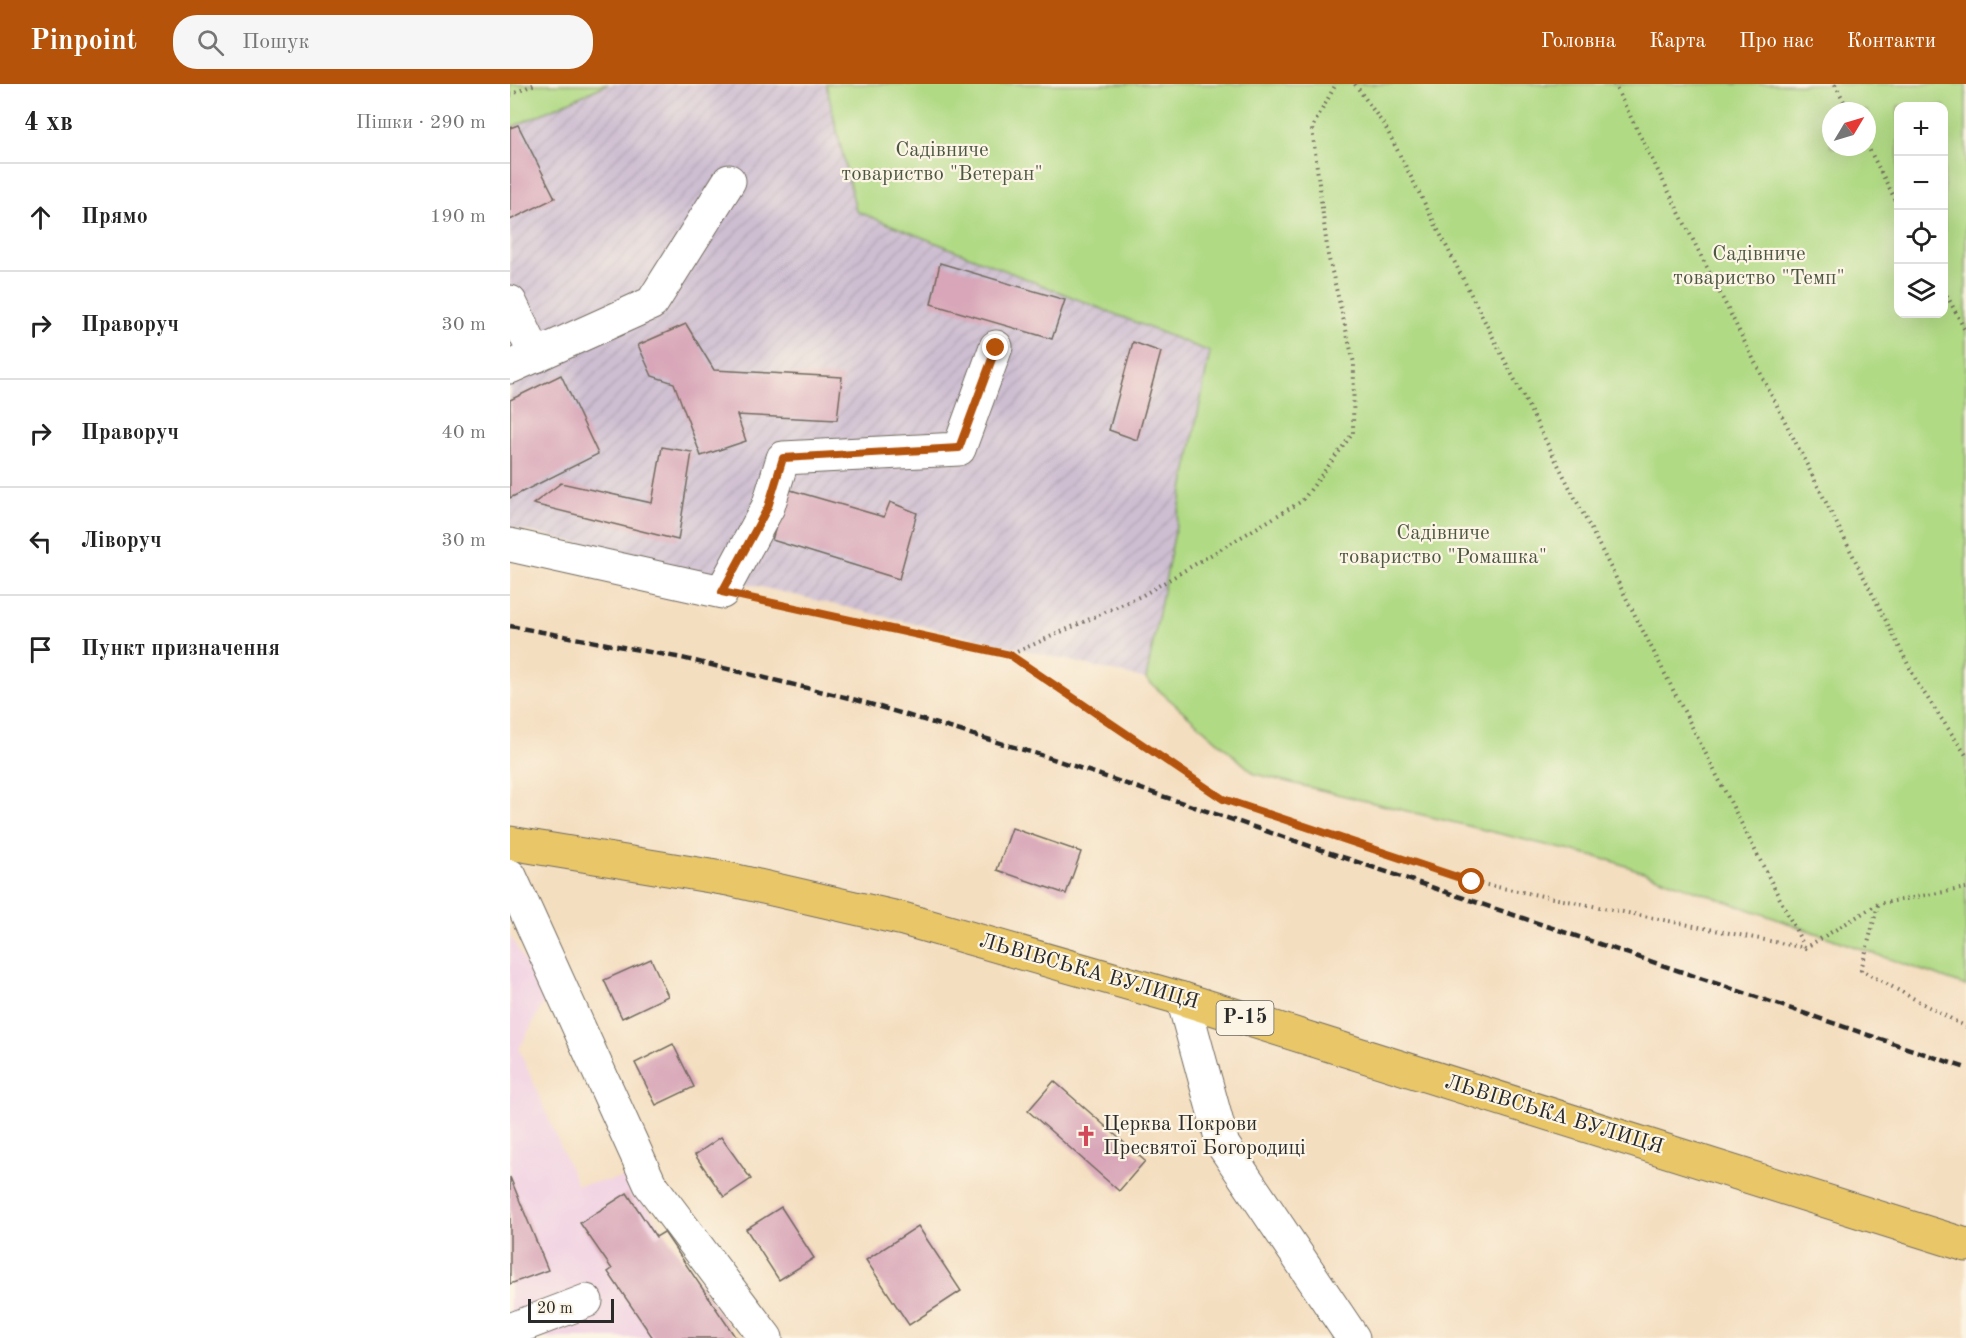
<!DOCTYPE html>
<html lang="uk">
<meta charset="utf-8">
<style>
:root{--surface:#fff;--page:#f6f6f6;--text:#222;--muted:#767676;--line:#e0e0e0;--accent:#b45309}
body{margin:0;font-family:"Old Standard TT",serif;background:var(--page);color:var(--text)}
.controls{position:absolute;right:18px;top:18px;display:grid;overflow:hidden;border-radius:12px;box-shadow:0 6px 24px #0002}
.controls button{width:54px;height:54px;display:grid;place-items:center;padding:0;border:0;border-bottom:2px solid var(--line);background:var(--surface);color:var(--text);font:30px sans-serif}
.compass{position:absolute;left:1312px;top:18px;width:54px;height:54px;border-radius:50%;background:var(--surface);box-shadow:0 6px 24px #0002;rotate:52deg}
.scale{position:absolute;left:18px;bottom:15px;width:86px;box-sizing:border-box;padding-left:6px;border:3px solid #2b2b2b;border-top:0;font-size:16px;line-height:21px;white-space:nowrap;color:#2b2b2b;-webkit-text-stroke:4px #fcf5e5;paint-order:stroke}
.stop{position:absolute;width:18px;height:18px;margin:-14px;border:4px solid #b45309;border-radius:50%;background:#fff}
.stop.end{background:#b45309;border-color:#fff;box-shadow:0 2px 6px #0008}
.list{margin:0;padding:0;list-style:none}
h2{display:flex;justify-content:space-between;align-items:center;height:78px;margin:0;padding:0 24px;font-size:26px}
h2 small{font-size:20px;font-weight:400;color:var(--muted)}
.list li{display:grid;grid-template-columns:39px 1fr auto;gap:18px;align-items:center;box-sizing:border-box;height:108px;padding:0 24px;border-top:2px solid var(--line)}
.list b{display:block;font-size:22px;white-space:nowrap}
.list em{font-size:20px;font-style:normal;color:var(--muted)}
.icon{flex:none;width:33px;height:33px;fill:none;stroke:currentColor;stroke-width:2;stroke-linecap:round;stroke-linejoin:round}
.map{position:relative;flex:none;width:1456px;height:1254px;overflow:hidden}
header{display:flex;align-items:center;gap:36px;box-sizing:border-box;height:84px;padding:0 30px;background:var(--accent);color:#fff}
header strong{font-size:28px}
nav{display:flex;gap:33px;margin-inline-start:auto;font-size:21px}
.search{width:420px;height:54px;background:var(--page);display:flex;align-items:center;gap:15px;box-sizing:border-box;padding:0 21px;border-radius:24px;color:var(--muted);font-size:22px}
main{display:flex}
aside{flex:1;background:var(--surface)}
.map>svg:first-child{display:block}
.built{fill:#f1d0e3}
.industrial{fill:url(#industrial-furrows)}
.green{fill:#b1da85;stroke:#6e8258;stroke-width:1.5;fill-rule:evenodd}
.building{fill:#d8a6b8}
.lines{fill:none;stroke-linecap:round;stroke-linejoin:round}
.minor-casing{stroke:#716a5f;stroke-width:35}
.major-casing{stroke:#716a5f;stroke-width:35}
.path{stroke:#716a5f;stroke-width:4;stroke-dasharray:1.5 4.5;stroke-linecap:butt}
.minor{stroke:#fff;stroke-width:33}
.major{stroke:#e9c769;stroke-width:33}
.rail{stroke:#2b2b2b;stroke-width:4.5;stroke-dasharray:9 4.5;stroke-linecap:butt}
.route{stroke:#b45309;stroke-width:8}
.labels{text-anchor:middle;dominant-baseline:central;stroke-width:4.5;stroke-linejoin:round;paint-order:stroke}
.shield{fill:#fcf5e5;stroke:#6a6863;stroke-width:1.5}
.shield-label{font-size:20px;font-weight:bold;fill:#2b2b2b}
.park-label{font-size:21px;fill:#4c5742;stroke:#fcf5e5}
.street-label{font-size:21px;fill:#2b2b2b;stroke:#fcf5e5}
.poi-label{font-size:21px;fill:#2b2b2b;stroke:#fcf5e5;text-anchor:start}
</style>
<header>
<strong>Pinpoint</strong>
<div class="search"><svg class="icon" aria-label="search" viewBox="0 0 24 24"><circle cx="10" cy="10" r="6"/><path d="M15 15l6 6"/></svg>Пошук</div>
<nav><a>Головна</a><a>Карта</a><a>Про нас</a><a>Контакти</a></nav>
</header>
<main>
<aside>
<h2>4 хв<small>Пішки · 290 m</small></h2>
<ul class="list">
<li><svg class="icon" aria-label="ahead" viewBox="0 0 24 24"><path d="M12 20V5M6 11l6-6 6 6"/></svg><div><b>Прямо</b></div><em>190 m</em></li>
<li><svg class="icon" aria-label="right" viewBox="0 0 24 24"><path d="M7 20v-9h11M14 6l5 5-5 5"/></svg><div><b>Праворуч</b></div><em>30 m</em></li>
<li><svg class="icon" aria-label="right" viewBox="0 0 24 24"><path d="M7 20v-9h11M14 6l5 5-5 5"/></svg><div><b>Праворуч</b></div><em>40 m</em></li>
<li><svg class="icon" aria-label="left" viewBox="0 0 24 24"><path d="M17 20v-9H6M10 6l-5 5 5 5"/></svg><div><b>Ліворуч</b></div><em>30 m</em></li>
<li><svg class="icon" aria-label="arrive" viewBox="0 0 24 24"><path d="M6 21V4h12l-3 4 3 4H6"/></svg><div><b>Пункт призначення</b></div></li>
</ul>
</aside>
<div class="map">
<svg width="1456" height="1254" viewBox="0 0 1456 1254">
<defs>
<pattern id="industrial-furrows" width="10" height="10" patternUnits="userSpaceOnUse" patternTransform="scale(1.5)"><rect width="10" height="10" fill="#cebed1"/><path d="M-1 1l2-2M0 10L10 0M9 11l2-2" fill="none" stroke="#b1a3b4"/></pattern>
</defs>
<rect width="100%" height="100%" fill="#fcf5e5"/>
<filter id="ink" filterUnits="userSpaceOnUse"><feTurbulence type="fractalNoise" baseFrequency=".0167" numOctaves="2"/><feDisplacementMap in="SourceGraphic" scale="12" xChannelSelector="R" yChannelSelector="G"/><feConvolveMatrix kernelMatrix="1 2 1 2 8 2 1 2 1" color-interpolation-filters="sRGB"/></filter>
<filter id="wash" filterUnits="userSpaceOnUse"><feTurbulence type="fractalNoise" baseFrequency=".008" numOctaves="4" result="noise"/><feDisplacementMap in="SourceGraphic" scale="24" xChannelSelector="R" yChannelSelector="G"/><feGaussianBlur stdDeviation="1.35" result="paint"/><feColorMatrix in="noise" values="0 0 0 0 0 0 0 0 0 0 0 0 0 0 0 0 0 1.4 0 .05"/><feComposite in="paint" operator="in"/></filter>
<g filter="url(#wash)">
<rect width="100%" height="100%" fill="#f4dec0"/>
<polygon class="built" points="0,851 35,916 9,965 67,1101 118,1094 226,1254 0,1254"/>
<polygon class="industrial" points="98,0 316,0 346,127 700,268 636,595 0,443 0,44"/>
<g class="green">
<polygon points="0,0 98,0 0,44"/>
<path d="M316,0H1456V902L1102,777L745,690L636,595L700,268L346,127ZM1434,22V230H1388V22ZM1321,27H1357V63H1321Z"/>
</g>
<g id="blocks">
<g class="building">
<polygon points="8,41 45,114 0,136 0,44"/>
<polygon points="430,179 555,216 542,255 421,220"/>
<polygon points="176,240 204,286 332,293 327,336 227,331 236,357 191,372 164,299 142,292 128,261"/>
<polygon points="623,258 651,268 627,356 599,346"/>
<polygon points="51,291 88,370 0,414 0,316"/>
<polygon points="152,363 182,368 168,456 23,420 51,399 142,419"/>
<polygon points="277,405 374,433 380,418 407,429 389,495 262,456"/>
<polygon points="502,744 571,768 556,810 487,786"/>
<polygon points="141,875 158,912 112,934 94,896"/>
<polygon points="163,960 184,1003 146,1021 125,979"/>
<polygon points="544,997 635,1077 609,1107 518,1027"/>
<polygon points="211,1053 241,1095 214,1113 185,1071"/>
<polygon points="0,1093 38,1186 0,1200"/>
<polygon points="117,1109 146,1153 154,1148 226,1254 143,1254 98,1188 102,1185 70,1139"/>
<polygon points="271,1123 304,1174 269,1196 236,1145"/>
<polygon points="408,1142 451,1207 399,1241 356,1176"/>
</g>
</g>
</g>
<g filter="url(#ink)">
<use href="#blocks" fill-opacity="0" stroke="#716a5f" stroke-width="1.5"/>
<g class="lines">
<defs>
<g id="minor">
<polyline points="0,218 26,272"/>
<polyline points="0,283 142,219 219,97"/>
<polyline points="0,461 212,508 258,423 273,374 449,365 486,263"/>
<polyline points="0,792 140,1100 256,1254"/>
<polyline points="673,915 713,1061 843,1254"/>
<polyline points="0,1246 76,1217"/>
</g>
<polyline id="major" points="0,759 218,795 393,835 673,915 1456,1161"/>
</defs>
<use href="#minor" class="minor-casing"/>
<use href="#major" class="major-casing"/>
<g class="path">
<polyline points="845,0 876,44 1295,864"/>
<polyline points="1104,0 1408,600 1456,671"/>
<polyline points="1325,0 1339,27"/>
<polyline points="0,11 25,0"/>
<polyline points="1357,61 1388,121"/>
<polyline points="1434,206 1456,248"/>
<polyline points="244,515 500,571 633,511 792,417 843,349 844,279 818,171 802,44 826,0"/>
<polyline points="500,572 713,715 962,798 1295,864 1368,820 1456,804"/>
<polyline points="1368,821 1351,886 1456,943"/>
</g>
<use href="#minor" class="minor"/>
<use href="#major" class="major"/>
<polyline class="rail" points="0,542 172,574 343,615 534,672 1456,984"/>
</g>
</g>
<g class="lines" filter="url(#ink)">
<polyline class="route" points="486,264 449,364 273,374 258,423 212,508 500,571 713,715 962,798"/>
</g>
<defs>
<symbol id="church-bare" viewBox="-9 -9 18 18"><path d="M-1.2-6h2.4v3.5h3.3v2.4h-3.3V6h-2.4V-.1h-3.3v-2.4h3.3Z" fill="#d1495b" stroke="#fcf5e5" stroke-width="2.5" paint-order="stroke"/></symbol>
</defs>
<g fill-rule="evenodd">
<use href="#church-bare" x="561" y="1037" width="30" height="30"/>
</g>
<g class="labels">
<rect class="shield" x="706.5" y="917" width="57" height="34" rx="4.5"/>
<g class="shield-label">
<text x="735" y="934">Р-15</text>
</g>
<g class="park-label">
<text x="432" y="66">Садівниче<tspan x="432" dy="24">товариство "Ветеран"</tspan></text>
<text x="1249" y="170">Садівниче<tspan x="1249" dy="24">товариство "Темп"</tspan></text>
<text x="933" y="449">Садівниче<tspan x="933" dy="24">товариство "Ромашка"</tspan></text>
</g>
<g class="street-label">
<text transform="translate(579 888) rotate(16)">ЛЬВІВСЬКА ВУЛИЦЯ</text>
<text transform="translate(1044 1031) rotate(17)">ЛЬВІВСЬКА ВУЛИЦЯ</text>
</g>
<g class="poi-label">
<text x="593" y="1040">Церква Покрови<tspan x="593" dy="24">Пресвятої Богородиці</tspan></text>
</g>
</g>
</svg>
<div class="controls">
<button>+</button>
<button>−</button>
<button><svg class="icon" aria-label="locate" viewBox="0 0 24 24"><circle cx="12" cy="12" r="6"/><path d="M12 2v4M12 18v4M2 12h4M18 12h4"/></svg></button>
<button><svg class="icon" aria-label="layers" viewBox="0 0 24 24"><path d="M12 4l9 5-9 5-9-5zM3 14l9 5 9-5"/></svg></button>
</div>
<svg class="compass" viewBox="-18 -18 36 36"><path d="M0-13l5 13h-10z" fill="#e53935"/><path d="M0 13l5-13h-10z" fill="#767676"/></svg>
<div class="scale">20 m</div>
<div class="stop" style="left:962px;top:798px"></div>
<div class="stop end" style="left:486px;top:264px"></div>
</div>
</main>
